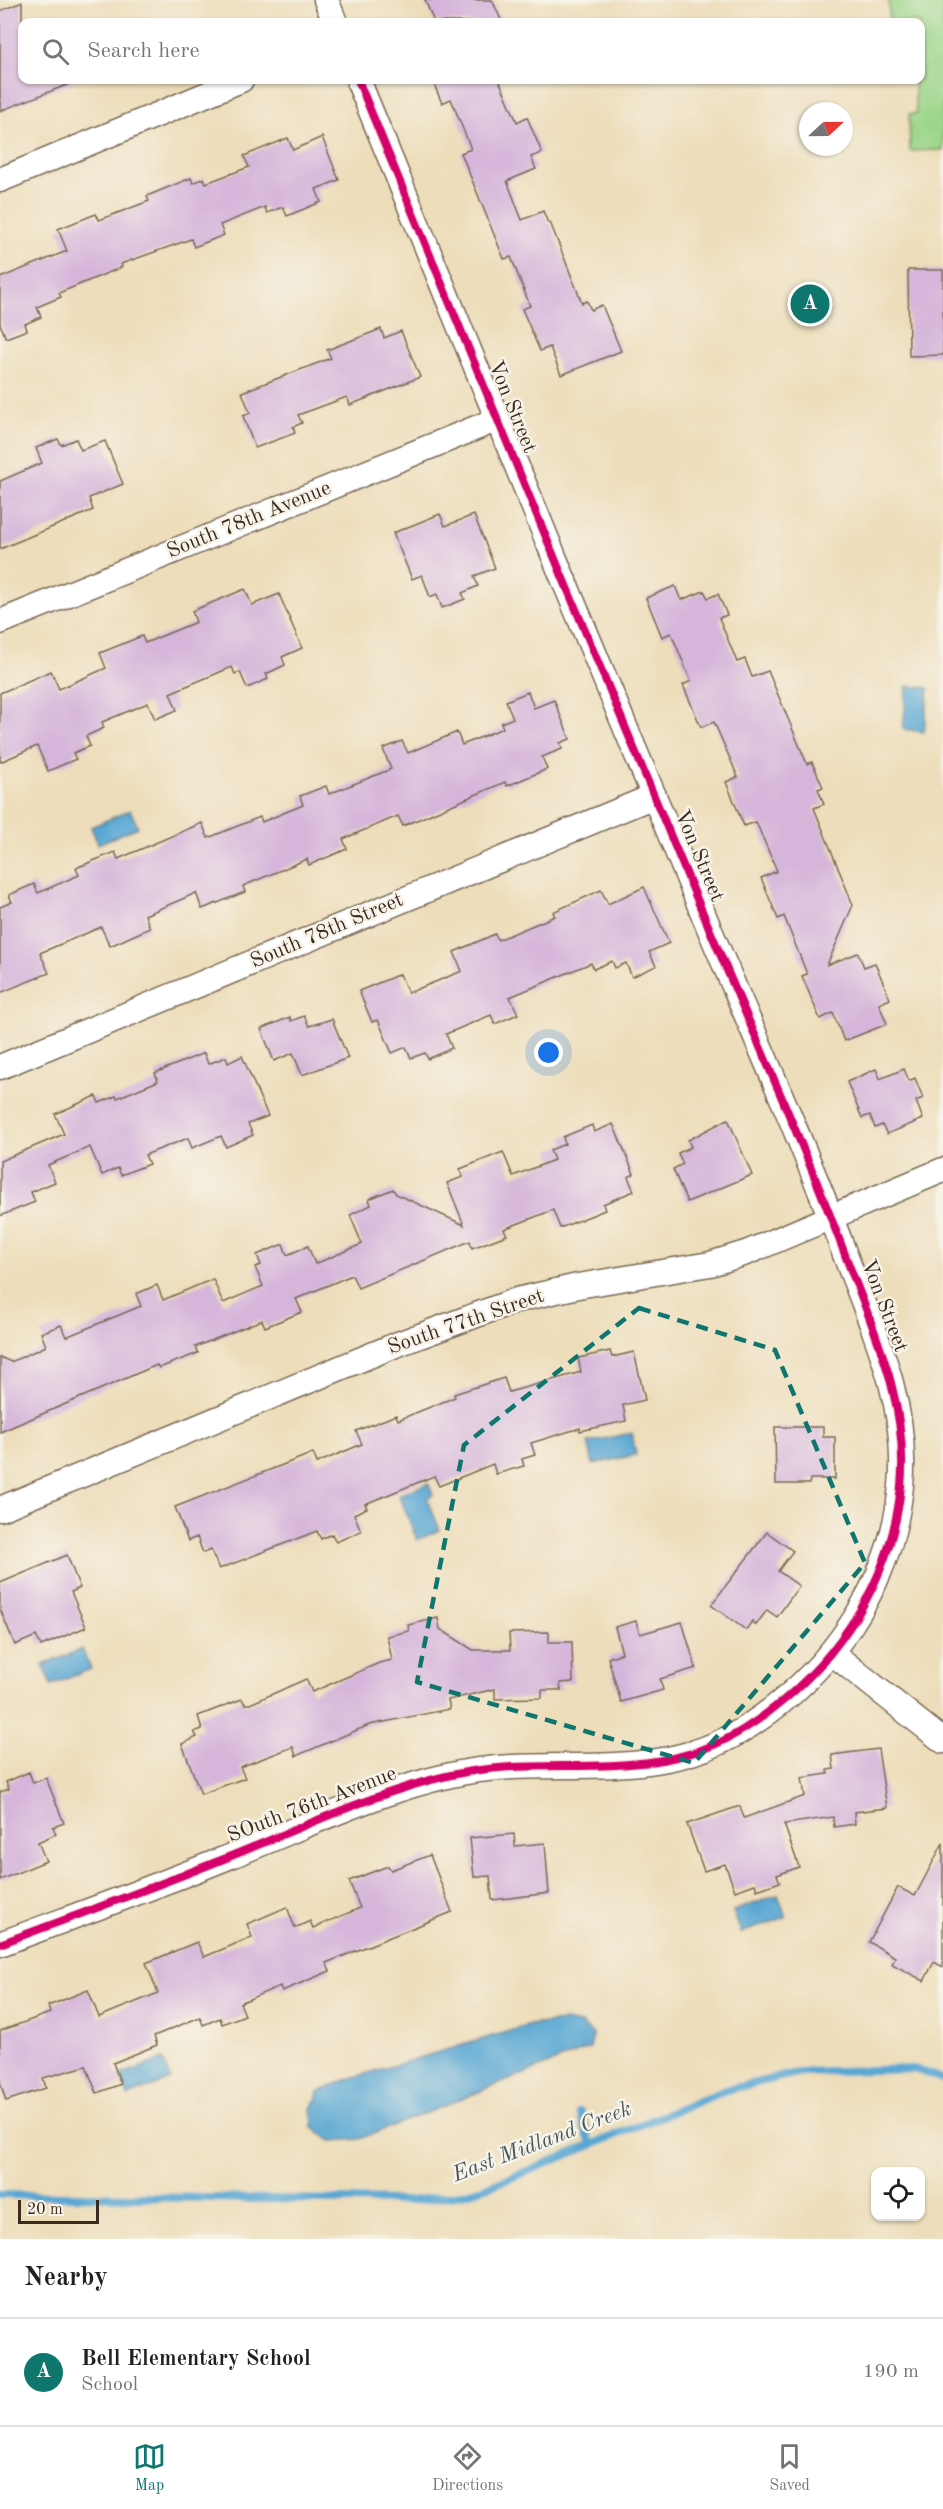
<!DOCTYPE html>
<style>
:root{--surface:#fff;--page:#f2f2f2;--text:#202124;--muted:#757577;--line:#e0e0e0;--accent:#0f766e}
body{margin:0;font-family:"Old Standard TT",serif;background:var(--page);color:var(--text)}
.controls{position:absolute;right:18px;bottom:18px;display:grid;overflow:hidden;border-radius:12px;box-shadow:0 2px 4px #0004}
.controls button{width:54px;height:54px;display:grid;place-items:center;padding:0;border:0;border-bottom:2px solid var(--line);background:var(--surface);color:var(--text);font:30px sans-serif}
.compass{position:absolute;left:799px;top:102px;width:54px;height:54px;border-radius:50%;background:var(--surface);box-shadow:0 2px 4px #0004;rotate:68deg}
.scale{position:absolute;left:18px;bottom:15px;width:81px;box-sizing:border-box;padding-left:6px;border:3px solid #3b2a1e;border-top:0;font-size:16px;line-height:21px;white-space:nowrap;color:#3b2a1e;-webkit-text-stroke:4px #f7f3e8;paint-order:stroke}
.you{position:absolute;left:549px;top:1053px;width:21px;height:21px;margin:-15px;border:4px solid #fff;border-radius:50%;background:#1a73e8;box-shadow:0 0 0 9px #1a73e833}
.badge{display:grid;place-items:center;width:39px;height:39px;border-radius:50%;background:var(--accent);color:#fff;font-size:20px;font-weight:700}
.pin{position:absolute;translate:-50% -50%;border:3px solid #fff;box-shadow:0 2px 6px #0006}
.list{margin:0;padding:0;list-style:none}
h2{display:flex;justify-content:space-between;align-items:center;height:78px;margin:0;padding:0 24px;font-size:26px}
h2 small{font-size:20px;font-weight:400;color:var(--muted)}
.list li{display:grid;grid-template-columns:39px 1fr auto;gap:18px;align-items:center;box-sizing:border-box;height:108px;padding:0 24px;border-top:2px solid var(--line)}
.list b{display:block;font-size:22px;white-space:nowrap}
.list p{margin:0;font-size:20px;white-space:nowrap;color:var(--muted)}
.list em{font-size:20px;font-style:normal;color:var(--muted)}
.icon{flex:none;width:33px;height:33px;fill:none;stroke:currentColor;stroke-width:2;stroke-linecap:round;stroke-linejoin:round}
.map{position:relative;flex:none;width:943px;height:2239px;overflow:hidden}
.search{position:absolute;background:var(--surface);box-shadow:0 2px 4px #0004;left:18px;right:18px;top:18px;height:66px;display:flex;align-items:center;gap:15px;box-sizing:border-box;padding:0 21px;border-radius:12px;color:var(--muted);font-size:22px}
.sheet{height:186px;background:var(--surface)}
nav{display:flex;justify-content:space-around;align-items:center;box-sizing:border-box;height:84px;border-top:2px solid var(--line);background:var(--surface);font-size:16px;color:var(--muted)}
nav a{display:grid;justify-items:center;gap:3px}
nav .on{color:var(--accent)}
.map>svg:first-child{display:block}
.green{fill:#9bd589;stroke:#6b8054;stroke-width:1.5}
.water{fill:#59a7d3;stroke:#4a6878;stroke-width:1.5}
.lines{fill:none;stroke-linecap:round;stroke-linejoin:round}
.stream{stroke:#59a7d3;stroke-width:8}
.building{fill:#d6b5da}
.street-casing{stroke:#796955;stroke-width:27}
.street{stroke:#fff;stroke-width:24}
.cycleway-casing{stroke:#f7f3e8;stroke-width:11}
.cycleway{stroke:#d6006c;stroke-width:8}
.marked{fill:none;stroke:#0f766e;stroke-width:4.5;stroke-dasharray:12 8;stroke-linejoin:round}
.labels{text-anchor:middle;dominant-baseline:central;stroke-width:5;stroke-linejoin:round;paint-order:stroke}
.street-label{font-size:21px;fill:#3b2a1e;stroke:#f7f3e8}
.water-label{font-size:22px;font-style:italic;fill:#46565d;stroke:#f7f3e8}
</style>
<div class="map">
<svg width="943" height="2239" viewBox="0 0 943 2239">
<rect width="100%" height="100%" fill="#f7f3e8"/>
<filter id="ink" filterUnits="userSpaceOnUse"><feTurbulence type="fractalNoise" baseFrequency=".0167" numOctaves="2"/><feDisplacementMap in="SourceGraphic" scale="12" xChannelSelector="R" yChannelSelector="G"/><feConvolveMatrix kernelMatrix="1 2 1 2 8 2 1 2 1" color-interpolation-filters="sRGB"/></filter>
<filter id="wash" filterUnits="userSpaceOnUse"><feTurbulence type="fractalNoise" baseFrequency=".008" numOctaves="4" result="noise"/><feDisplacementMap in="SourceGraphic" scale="24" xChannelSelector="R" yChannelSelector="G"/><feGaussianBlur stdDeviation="1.35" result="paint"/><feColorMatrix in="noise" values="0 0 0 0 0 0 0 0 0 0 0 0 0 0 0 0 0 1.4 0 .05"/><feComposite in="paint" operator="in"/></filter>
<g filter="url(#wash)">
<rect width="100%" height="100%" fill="#edddba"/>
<polygon class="green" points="889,0 943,0 943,150 910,151 909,114 916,114 914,80 920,80 920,22 889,22"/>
<g class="water">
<polygon points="907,686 929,688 924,732 903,729"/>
<polygon points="130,810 138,827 98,844 91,827"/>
<polygon points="632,1433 636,1455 593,1464 588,1442"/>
<polygon points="428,1483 433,1495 427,1498 440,1530 417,1540 399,1495"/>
<polygon points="82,1649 91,1669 51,1685 43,1665"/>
<polygon points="778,1895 786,1917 741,1933 733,1911"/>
<polygon points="563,2021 581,2024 593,2034 590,2048 360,2139 331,2141 313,2127 312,2109 319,2092 348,2079 530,2025"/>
<polygon points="163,2059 171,2079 128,2096 120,2075"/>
</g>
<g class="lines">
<g class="stream">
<polyline points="580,2112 591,2145"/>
<polyline points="0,2195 410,2201 462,2194 493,2185 726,2090 801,2072 914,2069 943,2079"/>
</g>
</g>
<g id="blocks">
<g class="building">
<polygon points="425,0 492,0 502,22 434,22"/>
<polygon points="22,2 22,80 77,81 0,111 0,11"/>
<polygon points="432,80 499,80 517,122 527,117 542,153 531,157 536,169 507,181 522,220 543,211 548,223 550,222 582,303 587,301 591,310 602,305 621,351 561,375 550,347 540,351 522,309 530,306 511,257 504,259 461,153 471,149 451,99 442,103"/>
<polygon points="322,137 339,180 316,189 321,202 287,216 283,207 267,213 265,207 220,225 224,235 194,247 191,239 121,264 122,267 59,293 61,297 37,307 41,317 25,324 27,330 6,338 0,324 0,278 67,251 58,229 96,214 99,220 149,201 147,196 191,178 193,183 204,178 206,183 249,167 244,156 288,138 293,150"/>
<polygon points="908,270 943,270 943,355 909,356"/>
<polygon points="381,329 384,338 401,331 420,377 350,405 347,397 298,415 302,423 293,427 295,433 255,448 243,416 250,413 242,392 331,358 327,350"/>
<polygon points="58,439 61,445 76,439 81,450 105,441 123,484 89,498 93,510 0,549 0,481 42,463 36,448"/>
<polygon points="440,514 445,526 474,515 495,568 474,576 478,586 462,593 465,599 442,608 437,594 430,597 422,575 412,579 393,533"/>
<polygon points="675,586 681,600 704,591 708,598 718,594 727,615 719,618 737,662 745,659 752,677 768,671 807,764 812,762 823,787 818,789 824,804 814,808 853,905 827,965 858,953 864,967 875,963 890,999 879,1004 887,1024 844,1041 833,1013 820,1019 802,976 807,974 784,916 778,919 761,878 777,871 756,822 744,826 726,782 738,777 714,722 701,727 683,685 691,681 671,633 662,637 646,598"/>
<polygon points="245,589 252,605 279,594 302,648 282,657 285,665 266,674 268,679 247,688 240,672 235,674 232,667 170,693 177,710 155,719 148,703 102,722 104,728 86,736 90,746 73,753 76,759 48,771 37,746 0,762 0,693 51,671 59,689 106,668 100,653 142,636 145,643 196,622 192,611"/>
<polygon points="528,692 534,708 554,700 570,739 560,743 562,749 542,757 547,769 507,786 505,782 403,826 398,816 343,839 347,849 309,865 307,859 243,886 245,892 202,909 196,893 145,915 150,928 110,946 101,927 40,953 49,973 0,993 0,907 12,902 9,895 34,884 38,893 79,875 76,868 115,852 118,859 202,823 208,838 260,817 262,822 303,805 300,796 326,786 329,794 391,769 383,749 402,741 408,753 457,732 462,745 503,728 501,723 513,718 506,701"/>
<polygon points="644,887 669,943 649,952 656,966 632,977 626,963 615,968 612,961 594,969 591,963 510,997 518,1014 495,1024 491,1015 446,1034 452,1048 428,1059 425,1053 411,1058 406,1047 392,1053 378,1020 372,1022 359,991 400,974 408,993 462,971 454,952 495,934 498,940 555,916 553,912 601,890 608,904"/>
<polygon points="304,1016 309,1026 332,1019 348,1058 302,1075 293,1053 274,1061 261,1029 290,1017 291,1021"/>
<polygon points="204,1053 208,1064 226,1057 228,1063 242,1056 268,1116 248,1124 253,1135 226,1147 221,1136 192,1148 188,1138 145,1155 149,1164 121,1175 118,1168 102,1175 90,1147 48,1165 55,1182 31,1192 35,1202 0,1216 0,1161 64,1134 55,1114 96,1096 99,1103 116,1096 117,1098 158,1081 155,1073"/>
<polygon points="876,1069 880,1079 904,1069 909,1081 915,1078 923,1098 916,1101 923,1119 887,1134 882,1125 875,1128 870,1115 862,1118 847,1082"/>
<polygon points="728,1119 752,1175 687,1202 673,1169 683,1164 678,1153 691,1147 688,1140"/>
<polygon points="613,1124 634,1174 628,1177 634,1191 603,1204 605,1210 560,1228 553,1210 504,1229 507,1235 472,1248 470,1241 358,1288 352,1275 296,1299 302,1312 265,1327 262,1320 195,1347 198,1353 159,1368 157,1365 0,1432 0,1357 11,1362 46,1346 41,1333 61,1325 66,1337 141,1306 136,1294 157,1285 163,1300 213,1279 223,1303 263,1286 255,1267 261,1265 257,1255 283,1244 287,1255 308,1246 315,1264 362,1244 350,1215 371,1205 369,1199 393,1189 396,1194 464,1225 447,1183 463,1177 460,1169 503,1152 513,1176 554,1160 550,1150 565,1144 563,1137 592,1125 594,1132"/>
<polygon points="610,1351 612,1357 634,1352 645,1400 623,1405 626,1421 580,1431 580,1428 531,1443 535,1455 522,1459 524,1466 496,1474 493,1464 439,1486 434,1476 365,1504 367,1508 354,1514 361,1531 336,1542 332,1534 321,1539 317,1531 219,1569 211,1550 203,1553 197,1537 188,1541 175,1507 313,1453 317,1463 362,1444 356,1431 396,1415 398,1420 455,1397 454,1394 504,1378 509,1392 581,1372 578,1358"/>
<polygon points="775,1427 823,1427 823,1437 835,1437 835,1479 810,1479 809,1484 776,1484"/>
<polygon points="767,1532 793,1551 778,1571 799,1586 777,1617 767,1610 756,1625 752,1621 746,1630 711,1605"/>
<polygon points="67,1555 80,1588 71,1592 86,1627 41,1646 36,1636 15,1645 0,1609 0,1583"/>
<polygon points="438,1618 440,1629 473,1650 510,1650 509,1633 549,1632 549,1642 572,1642 573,1682 560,1683 561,1690 542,1690 542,1698 495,1699 495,1689 448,1700 450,1709 369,1725 296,1756 293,1747 240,1767 245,1778 201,1794 182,1744 197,1737 194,1732 202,1729 198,1716 242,1699 245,1704 250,1704 306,1679 312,1692 379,1663 392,1660 387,1636 409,1631 408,1625"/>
<polygon points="636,1621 640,1634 682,1622 696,1668 660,1679 663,1690 621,1702 608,1658 622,1653 615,1627"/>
<polygon points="878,1749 887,1808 854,1812 855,1824 834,1827 833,1817 784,1824 799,1867 777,1875 780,1882 757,1890 755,1884 735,1891 725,1864 704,1871 687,1824 740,1806 744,1818 805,1796 802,1778 828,1774 827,1770 834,1769 832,1755"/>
<polygon points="29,1772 33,1783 46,1778 64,1823 53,1827 56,1834 38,1842 46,1861 0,1880 0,1792 9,1789 6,1782"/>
<polygon points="514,1834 515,1846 545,1843 549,1893 492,1900 490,1876 474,1877 470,1838"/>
<polygon points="943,1843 943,1967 934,1962 924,1981 892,1964 895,1957 869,1942 898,1887 915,1896"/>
<polygon points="430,1855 452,1912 326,1963 330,1971 282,1991 280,1986 240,2003 245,2015 222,2024 220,2018 203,2025 200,2017 154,2036 157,2045 113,2063 121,2084 97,2093 86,2066 43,2078 46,2088 6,2101 0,2082 0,2031 50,2013 48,2006 88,1990 99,2017 158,1993 146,1963 197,1942 204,1957 252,1937 247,1924 287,1907 295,1928 310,1921 313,1928 360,1908 349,1881 388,1866 391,1870"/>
</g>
</g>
</g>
<g filter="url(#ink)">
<use href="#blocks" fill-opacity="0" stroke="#796955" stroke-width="1.5"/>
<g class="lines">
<defs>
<g id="street">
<polyline points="326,0 335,22"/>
<polyline points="0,180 241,80"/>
<polyline points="0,622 498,419"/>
<polyline points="0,1067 654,796"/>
<polyline points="0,1509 398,1344 517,1300 578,1286 710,1264 746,1253 943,1170"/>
<polyline points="832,1653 943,1741"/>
<path d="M0,1944C77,1915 155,1887 231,1856C304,1827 375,1792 451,1775C550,1752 652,1788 744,1729C829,1675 891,1588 901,1486C909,1406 875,1333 847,1260C806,1150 758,1043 712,935C592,651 475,365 358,80"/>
</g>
</defs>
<use href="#street" class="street-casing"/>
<use href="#street" class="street"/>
<defs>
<path id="cycleway" d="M0,1944C77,1915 155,1887 231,1856C304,1827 375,1792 451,1775C550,1752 652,1788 744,1729C829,1675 891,1588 901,1486C909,1406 875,1333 847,1260C806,1150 758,1043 712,935C592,651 475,365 358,80"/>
</defs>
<use href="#cycleway" class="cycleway-casing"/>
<use href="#cycleway" class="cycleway"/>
</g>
</g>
<path class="marked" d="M639,1308L775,1350L865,1563L694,1763L417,1682L464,1445Z"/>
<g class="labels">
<g class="street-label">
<text transform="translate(512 407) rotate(68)">Von Street</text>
<text transform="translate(249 520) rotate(-22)">South 78th Avenue</text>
<text transform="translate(699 856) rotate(67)">Von Street</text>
<text transform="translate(327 931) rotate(-23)">South 78th Street</text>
<text transform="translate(884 1306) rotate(69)">Von Street</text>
<text transform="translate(466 1322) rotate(-19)">South 77th Street</text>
<text transform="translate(312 1805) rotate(-21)">SOuth 76th Avenue</text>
</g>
<g class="water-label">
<text transform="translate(542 2142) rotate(-21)">East Midland Creek</text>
</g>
</g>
</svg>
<div class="controls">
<button><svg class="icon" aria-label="locate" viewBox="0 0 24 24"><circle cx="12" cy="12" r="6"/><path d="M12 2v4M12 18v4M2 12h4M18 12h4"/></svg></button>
</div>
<svg class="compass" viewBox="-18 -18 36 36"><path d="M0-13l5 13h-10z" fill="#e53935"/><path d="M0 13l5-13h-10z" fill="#757577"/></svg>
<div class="scale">20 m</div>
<div class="you"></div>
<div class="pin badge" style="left:810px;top:304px">A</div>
<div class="search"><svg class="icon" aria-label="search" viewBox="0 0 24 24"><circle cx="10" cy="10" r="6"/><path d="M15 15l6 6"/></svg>Search here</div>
</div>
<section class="sheet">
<h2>Nearby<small></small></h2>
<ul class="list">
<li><span class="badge">A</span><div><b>Bell Elementary School</b><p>School</p></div><em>190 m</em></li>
</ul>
</section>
<nav>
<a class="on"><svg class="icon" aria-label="map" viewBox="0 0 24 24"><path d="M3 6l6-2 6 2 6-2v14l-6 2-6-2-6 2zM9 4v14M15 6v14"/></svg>Map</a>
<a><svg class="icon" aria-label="directions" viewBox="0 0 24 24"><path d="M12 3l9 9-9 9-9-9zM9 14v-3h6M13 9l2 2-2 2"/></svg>Directions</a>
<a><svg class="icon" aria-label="saved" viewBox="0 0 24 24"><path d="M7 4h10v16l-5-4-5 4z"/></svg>Saved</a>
</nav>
